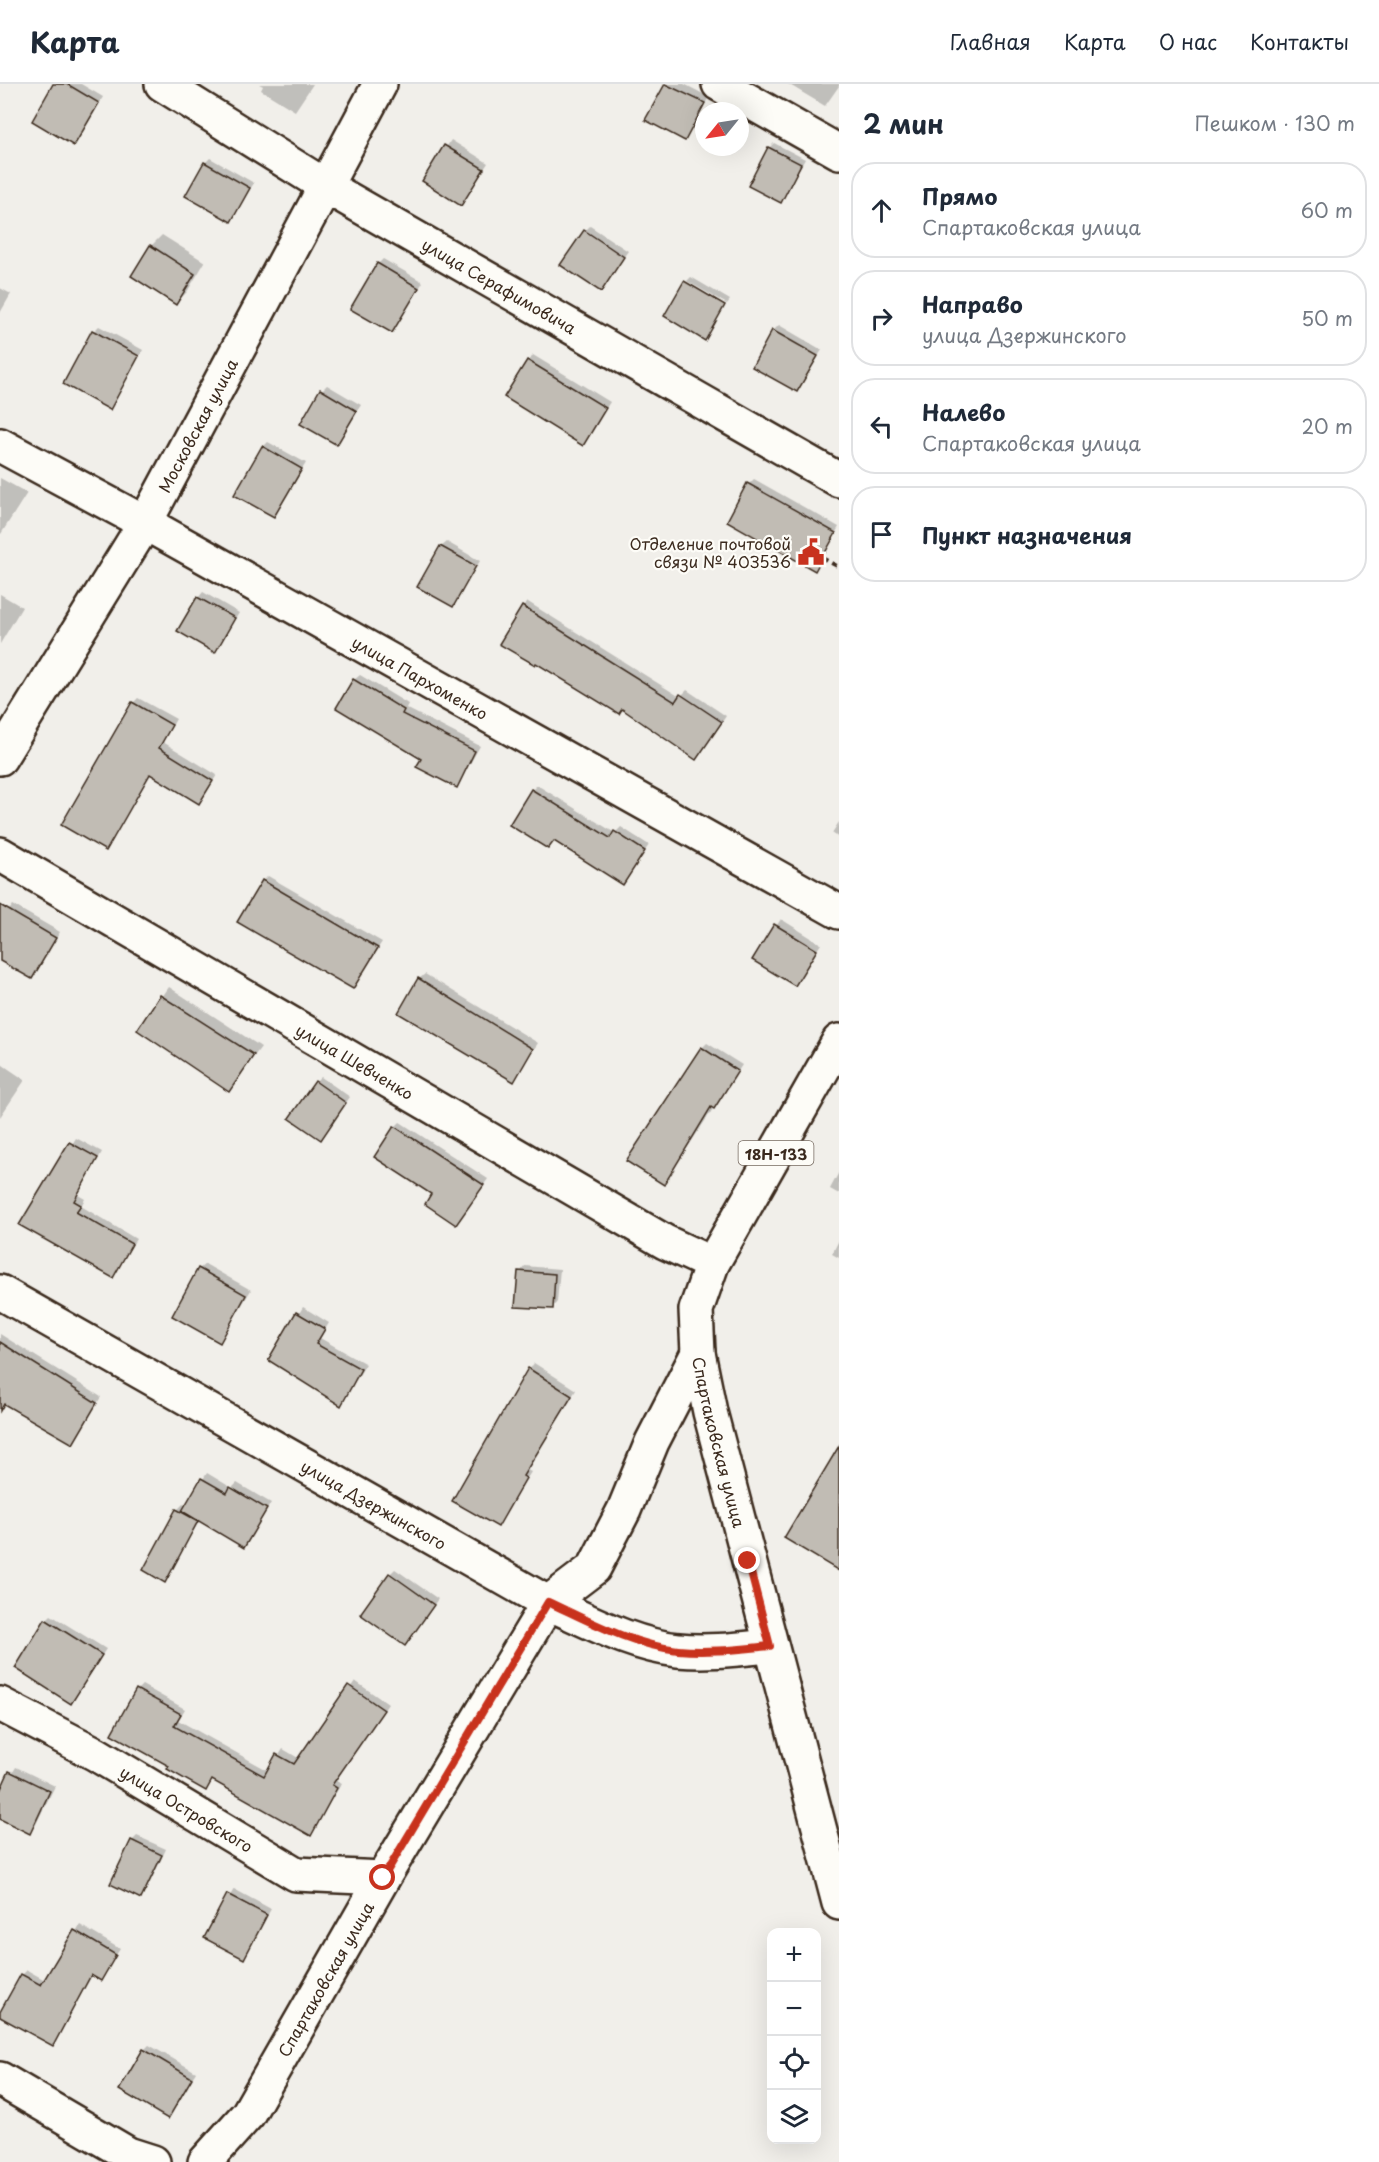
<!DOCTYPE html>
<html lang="ru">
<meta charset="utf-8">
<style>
:root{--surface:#fff;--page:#f2f2f3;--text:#1f2937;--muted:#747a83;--line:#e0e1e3}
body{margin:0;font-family:"Playpen Sans",sans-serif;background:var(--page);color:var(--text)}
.controls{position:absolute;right:18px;bottom:18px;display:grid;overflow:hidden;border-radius:12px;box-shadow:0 6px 24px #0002}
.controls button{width:54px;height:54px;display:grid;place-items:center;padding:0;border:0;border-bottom:2px solid var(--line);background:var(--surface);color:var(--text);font:30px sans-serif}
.compass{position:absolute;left:695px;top:18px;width:54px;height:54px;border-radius:50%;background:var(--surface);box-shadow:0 6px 24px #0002;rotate:240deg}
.stop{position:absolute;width:18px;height:18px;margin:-14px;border:4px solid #c8321e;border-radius:50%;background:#fff}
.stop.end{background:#c8321e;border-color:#fff;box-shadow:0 2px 6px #0008}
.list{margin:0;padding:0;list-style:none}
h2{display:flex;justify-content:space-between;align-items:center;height:78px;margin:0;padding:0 24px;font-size:26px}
h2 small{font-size:20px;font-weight:400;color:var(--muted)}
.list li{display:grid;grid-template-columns:39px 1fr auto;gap:18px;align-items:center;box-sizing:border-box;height:96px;margin:0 12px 12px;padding:0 12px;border:2px solid var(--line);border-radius:24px}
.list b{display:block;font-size:22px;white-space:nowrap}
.list p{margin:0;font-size:20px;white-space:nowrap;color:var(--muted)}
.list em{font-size:20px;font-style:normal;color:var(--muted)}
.icon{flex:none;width:33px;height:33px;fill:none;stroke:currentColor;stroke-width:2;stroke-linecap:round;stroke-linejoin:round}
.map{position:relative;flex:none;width:839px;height:2078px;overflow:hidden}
header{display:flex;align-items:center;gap:36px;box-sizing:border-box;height:84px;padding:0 30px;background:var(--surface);border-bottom:2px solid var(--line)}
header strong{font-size:28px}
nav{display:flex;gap:33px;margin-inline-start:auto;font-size:21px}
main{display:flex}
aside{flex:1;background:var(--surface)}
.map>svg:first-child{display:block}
.shadow{fill:#0003}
.building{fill:#c1bcb4;stroke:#3b2a1e;stroke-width:1.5}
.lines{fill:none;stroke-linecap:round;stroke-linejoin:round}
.street-casing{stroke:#3b2a1e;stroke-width:38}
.secondary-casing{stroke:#3b2a1e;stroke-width:38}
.primary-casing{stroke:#3b2a1e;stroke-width:38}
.path{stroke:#3b2a1e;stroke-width:4;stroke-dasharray:6 4.5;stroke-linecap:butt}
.street{stroke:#fdfcf7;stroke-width:33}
.secondary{stroke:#fdfcf7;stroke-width:33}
.primary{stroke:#fdfcf7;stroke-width:33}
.route{stroke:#c8321e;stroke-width:8}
.labels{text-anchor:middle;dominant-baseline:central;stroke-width:4.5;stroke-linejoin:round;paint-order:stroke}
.shield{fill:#fdfcf7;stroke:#75695f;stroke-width:1.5}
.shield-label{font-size:15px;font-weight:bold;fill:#3b2a1e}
.street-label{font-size:16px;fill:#3b2a1e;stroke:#fdfcf7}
.poi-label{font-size:16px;fill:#3b2a1e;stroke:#fdfcf7;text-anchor:end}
</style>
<header>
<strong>Карта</strong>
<nav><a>Главная</a><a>Карта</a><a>О нас</a><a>Контакты</a></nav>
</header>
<main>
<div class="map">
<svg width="839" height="2078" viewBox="0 0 839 2078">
<rect width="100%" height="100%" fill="#f1efea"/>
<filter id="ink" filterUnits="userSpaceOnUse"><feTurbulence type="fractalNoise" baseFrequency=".0167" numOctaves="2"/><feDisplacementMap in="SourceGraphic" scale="12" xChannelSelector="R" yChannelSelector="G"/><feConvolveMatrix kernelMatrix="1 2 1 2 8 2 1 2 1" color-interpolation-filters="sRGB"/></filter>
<g filter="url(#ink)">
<g class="shadow">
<polygon points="55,0 81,0 103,13 74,60"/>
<polygon points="259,0 313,0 295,27 261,6 263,2"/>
<polygon points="666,0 684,0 709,13 684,55 647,36"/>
<polygon points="788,0 839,0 839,2 825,22"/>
<polygon points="451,56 488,79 461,120 424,97"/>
<polygon points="774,59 805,75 781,117 769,64"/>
<polygon points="210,74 254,99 231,136 205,79"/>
<polygon points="590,142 628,167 600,206 585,147"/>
<polygon points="162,151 205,178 187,208 176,219 151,162"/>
<polygon points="383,175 423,198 392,248 378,180"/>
<polygon points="691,193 730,216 727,220 687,197"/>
<polygon points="685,199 725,223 705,255"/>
<polygon points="0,204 11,210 0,229"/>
<polygon points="779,241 822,266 797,306 773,247"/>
<polygon points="99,242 143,266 110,324 94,247"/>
<polygon points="533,271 610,318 583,360 506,313"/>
<polygon points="327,301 361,321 336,360 322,306"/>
<polygon points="268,358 306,379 274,432 263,363"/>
<polygon points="0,394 27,409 1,450 0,449"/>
<polygon points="754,395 839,443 814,485 749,400"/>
<polygon points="447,458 480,477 453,522 441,463"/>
<polygon points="203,508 239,529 215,567 198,514"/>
<polygon points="0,510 22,523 0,560"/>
<polygon points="528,518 680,613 687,606 726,632 702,668 696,674 523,523"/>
<polygon points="360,591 408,620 406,624 480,662 457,702 423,674 354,596"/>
<polygon points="138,614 176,635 163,658 217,691 199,718 152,689 106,765 133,619"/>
<polygon points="537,701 615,749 621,743 649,761 623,799 555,756 548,763 532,706"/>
<polygon points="839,738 839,754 832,749"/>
<polygon points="268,792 382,858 352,903 263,797"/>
<polygon points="13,821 60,848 32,894 0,875 0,839"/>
<polygon points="781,835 821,860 794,900 754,875"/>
<polygon points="425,890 538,959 513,997 419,895"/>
<polygon points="169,903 261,963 229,1006 139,946"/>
<polygon points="707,959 742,981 664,1099 702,964"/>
<polygon points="0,979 25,996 0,1033"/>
<polygon points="321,993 350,1013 321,1054 316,998"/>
<polygon points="400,1038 488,1095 456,1139 433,1110 395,1043"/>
<polygon points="76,1054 102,1068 78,1111 85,1115 81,1122 136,1155 113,1192 21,1140"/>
<polygon points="839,1088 839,1110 830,1105"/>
<polygon points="839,1156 839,1174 832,1170"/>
<polygon points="205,1180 251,1206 220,1257 199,1185"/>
<polygon points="525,1182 560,1185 557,1218 552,1224 520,1188"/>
<polygon points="303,1223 329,1239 320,1254 366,1280 341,1320 270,1276"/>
<polygon points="0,1250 101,1313 73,1358 5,1319 0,1322"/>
<polygon points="534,1279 576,1306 527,1386 531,1388 497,1442 504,1329 502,1328"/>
<polygon points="207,1389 232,1404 237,1399 271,1419 244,1462 200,1436 164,1497 145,1486 177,1426 183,1420 186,1422"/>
<polygon points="395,1485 438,1515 405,1561 390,1490"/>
<polygon points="51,1531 106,1565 71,1618 46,1536"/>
<polygon points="355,1597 388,1620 336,1696 342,1699 310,1750 214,1695 205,1705 171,1682 137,1606 142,1601 185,1625 178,1636 269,1687 283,1665 300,1675"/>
<polygon points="16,1683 55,1702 35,1742 30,1748 0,1733 0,1710"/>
<polygon points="137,1752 166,1765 146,1807 140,1813 132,1757"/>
<polygon points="234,1805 271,1825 244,1873 206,1853"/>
<polygon points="80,1841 120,1865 100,1895 93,1890 53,1960 0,1931 22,1891 27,1886 45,1896"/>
<polygon points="149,1961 196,1988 168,2033 144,1966"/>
</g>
<g class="building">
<polygon points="53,0 67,0 99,19 74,62 32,37"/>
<polygon points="665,0 705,19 685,57 645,36"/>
<polygon points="444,61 484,85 461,122 422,97"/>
<polygon points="768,63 801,80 781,119 748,102"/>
<polygon points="204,78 250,104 231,138 185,112"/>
<polygon points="584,146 624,173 601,208 560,181"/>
<polygon points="150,161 195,190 176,221 131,192"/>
<polygon points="377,179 419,204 392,249 350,225"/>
<polygon points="684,197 725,221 705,257 664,232"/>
<polygon points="92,246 139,272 110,326 63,300"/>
<polygon points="772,246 818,272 797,308 752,283"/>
<polygon points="527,276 606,324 583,362 504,313"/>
<polygon points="320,305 357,327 337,361 300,340"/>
<polygon points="262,362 302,385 274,433 234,411"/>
<polygon points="747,399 836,449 815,487 727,437"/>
<polygon points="440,462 476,482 453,523 417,503"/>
<polygon points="197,513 235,534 215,569 177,547"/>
<polygon points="522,522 675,618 680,610 722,638 696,676 622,625 619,630 536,579 535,581 499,560"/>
<polygon points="353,595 404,626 402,630 475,667 457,704 416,683 421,675 336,624"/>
<polygon points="132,618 172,641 159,664 213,697 199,720 150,690 106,767 61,741"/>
<polygon points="531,705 610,754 614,747 645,767 623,801 554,757 548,765 509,741"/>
<polygon points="262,796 378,864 353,905 237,838"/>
<polygon points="0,821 56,854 32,895 0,877"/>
<polygon points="774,840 817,866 795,902 752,876"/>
<polygon points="418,894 533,965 514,998 398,929"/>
<polygon points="160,911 254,971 229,1008 137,946"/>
<polygon points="701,963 738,987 714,1025 711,1023 664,1101 626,1077"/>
<polygon points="315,997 346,1019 321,1056 289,1034"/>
<polygon points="394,1042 484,1101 456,1141 425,1120 431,1110 374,1073"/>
<polygon points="69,1058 98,1074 74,1117 81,1121 76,1128 132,1160 113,1194 19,1141"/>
<polygon points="198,1184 246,1211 220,1259 172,1232"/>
<polygon points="518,1187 555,1190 553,1225 515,1223"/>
<polygon points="296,1228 325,1245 316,1260 361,1285 341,1322 268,1276"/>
<polygon points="0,1258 97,1319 73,1360 4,1320 0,1327"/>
<polygon points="528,1284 572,1312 523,1392 526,1394 498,1443 452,1417"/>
<polygon points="839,1362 839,1487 784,1454"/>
<polygon points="201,1394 227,1409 230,1403 267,1425 244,1464 182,1427"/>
<polygon points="176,1425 198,1437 165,1499 143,1486"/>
<polygon points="389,1489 434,1521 405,1562 360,1530"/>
<polygon points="45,1535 102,1571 71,1620 15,1584"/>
<polygon points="348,1601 384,1626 332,1701 337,1704 311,1752 212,1696 206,1707 167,1685 169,1682 111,1650 136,1605 181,1630 174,1642 264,1692 276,1670 294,1680"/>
<polygon points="9,1687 50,1707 30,1750 0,1735 0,1707"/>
<polygon points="131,1756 162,1771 141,1815 110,1800"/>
<polygon points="227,1810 267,1831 244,1875 204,1854"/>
<polygon points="74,1846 116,1871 101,1897 91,1891 53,1962 0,1933 0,1928 21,1890 41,1901"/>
<polygon points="143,1965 192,1994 168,2035 119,2006"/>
</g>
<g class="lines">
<defs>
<g id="street">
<path id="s1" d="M162,0L327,103L839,396"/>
<polyline points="719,0 839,68"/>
<path id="s2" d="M0,361L145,439L839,828"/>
<path id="s3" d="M0,674L145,439L380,0"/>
<path id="s4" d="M0,770L665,1158L712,1180"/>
<path id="s5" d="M0,1620L96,1670L296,1790L383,1794"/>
<polyline points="0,1995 128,2070 153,2078"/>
<path id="s6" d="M205,2078L248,2030L383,1794L548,1519L594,1484L624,1426L652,1358L698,1269"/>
</g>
<g id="secondary">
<path id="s7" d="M0,1208L548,1519C589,1537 632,1561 678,1566C708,1569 739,1565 770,1562"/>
</g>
<g id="primary">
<path id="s8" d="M839,957L712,1180L696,1226L698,1269L710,1328L839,1819"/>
</g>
</defs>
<use href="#street" class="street-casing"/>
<use href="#secondary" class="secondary-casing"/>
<use href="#primary" class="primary-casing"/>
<polyline class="path" points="822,474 839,483"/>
<use href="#street" class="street"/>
<use href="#secondary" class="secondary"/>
<use href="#primary" class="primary"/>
</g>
</g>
<g class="lines" filter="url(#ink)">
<path class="route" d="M383,1794L548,1518C589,1537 632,1561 678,1566C708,1569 739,1565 770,1562L748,1477"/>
</g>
<defs>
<symbol id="civic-bare" viewBox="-9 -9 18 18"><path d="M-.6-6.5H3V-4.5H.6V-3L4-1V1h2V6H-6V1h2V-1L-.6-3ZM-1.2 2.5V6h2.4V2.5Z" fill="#c8321e" stroke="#fdfcf7" stroke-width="2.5" paint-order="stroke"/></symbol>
</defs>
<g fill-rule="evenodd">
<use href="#civic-bare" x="792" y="449" width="38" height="38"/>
</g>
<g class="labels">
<rect class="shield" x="738.5" y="1057" width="75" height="24" rx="4.5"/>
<g class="shield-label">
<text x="776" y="1069">18Н-133</text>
</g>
<g class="street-label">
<text stroke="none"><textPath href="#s1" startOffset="393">улица Серафимовича</textPath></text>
<text stroke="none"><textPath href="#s3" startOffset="387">Московская улица</textPath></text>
<text stroke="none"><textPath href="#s2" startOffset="480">улица Пархоменко</textPath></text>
<text stroke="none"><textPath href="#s4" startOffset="411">улица Шевченко</textPath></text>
<text stroke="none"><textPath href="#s8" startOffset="440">Спартаковская улица</textPath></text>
<text stroke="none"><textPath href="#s7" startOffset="430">улица Дзержинского</textPath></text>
<text stroke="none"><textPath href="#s5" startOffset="214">улица Островского</textPath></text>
<text stroke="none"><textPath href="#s6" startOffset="220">Спартаковская улица</textPath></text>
</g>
<g class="poi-label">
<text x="791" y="459">Отделение почтовой<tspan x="791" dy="18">связи № 403536</tspan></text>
</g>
</g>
</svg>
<div class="controls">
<button>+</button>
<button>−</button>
<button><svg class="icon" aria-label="locate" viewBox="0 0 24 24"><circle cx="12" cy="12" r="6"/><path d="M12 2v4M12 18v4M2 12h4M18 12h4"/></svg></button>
<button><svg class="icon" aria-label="layers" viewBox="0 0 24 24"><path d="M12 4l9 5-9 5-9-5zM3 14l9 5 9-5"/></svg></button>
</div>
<svg class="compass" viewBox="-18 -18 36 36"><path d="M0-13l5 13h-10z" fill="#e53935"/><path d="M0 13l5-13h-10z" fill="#747a83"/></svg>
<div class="stop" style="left:383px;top:1794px"></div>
<div class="stop end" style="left:748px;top:1477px"></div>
</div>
<aside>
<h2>2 мин<small>Пешком · 130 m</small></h2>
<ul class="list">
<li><svg class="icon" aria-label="ahead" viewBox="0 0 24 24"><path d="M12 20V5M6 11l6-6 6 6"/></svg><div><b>Прямо</b><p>Спартаковская улица</p></div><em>60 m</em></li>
<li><svg class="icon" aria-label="right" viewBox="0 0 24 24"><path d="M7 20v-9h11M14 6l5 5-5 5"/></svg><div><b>Направо</b><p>улица Дзержинского</p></div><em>50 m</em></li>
<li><svg class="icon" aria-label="left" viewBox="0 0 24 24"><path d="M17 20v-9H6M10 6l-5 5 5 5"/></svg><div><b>Налево</b><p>Спартаковская улица</p></div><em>20 m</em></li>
<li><svg class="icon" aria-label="arrive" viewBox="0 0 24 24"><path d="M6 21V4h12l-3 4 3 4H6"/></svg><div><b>Пункт назначения</b></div></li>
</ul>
</aside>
</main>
